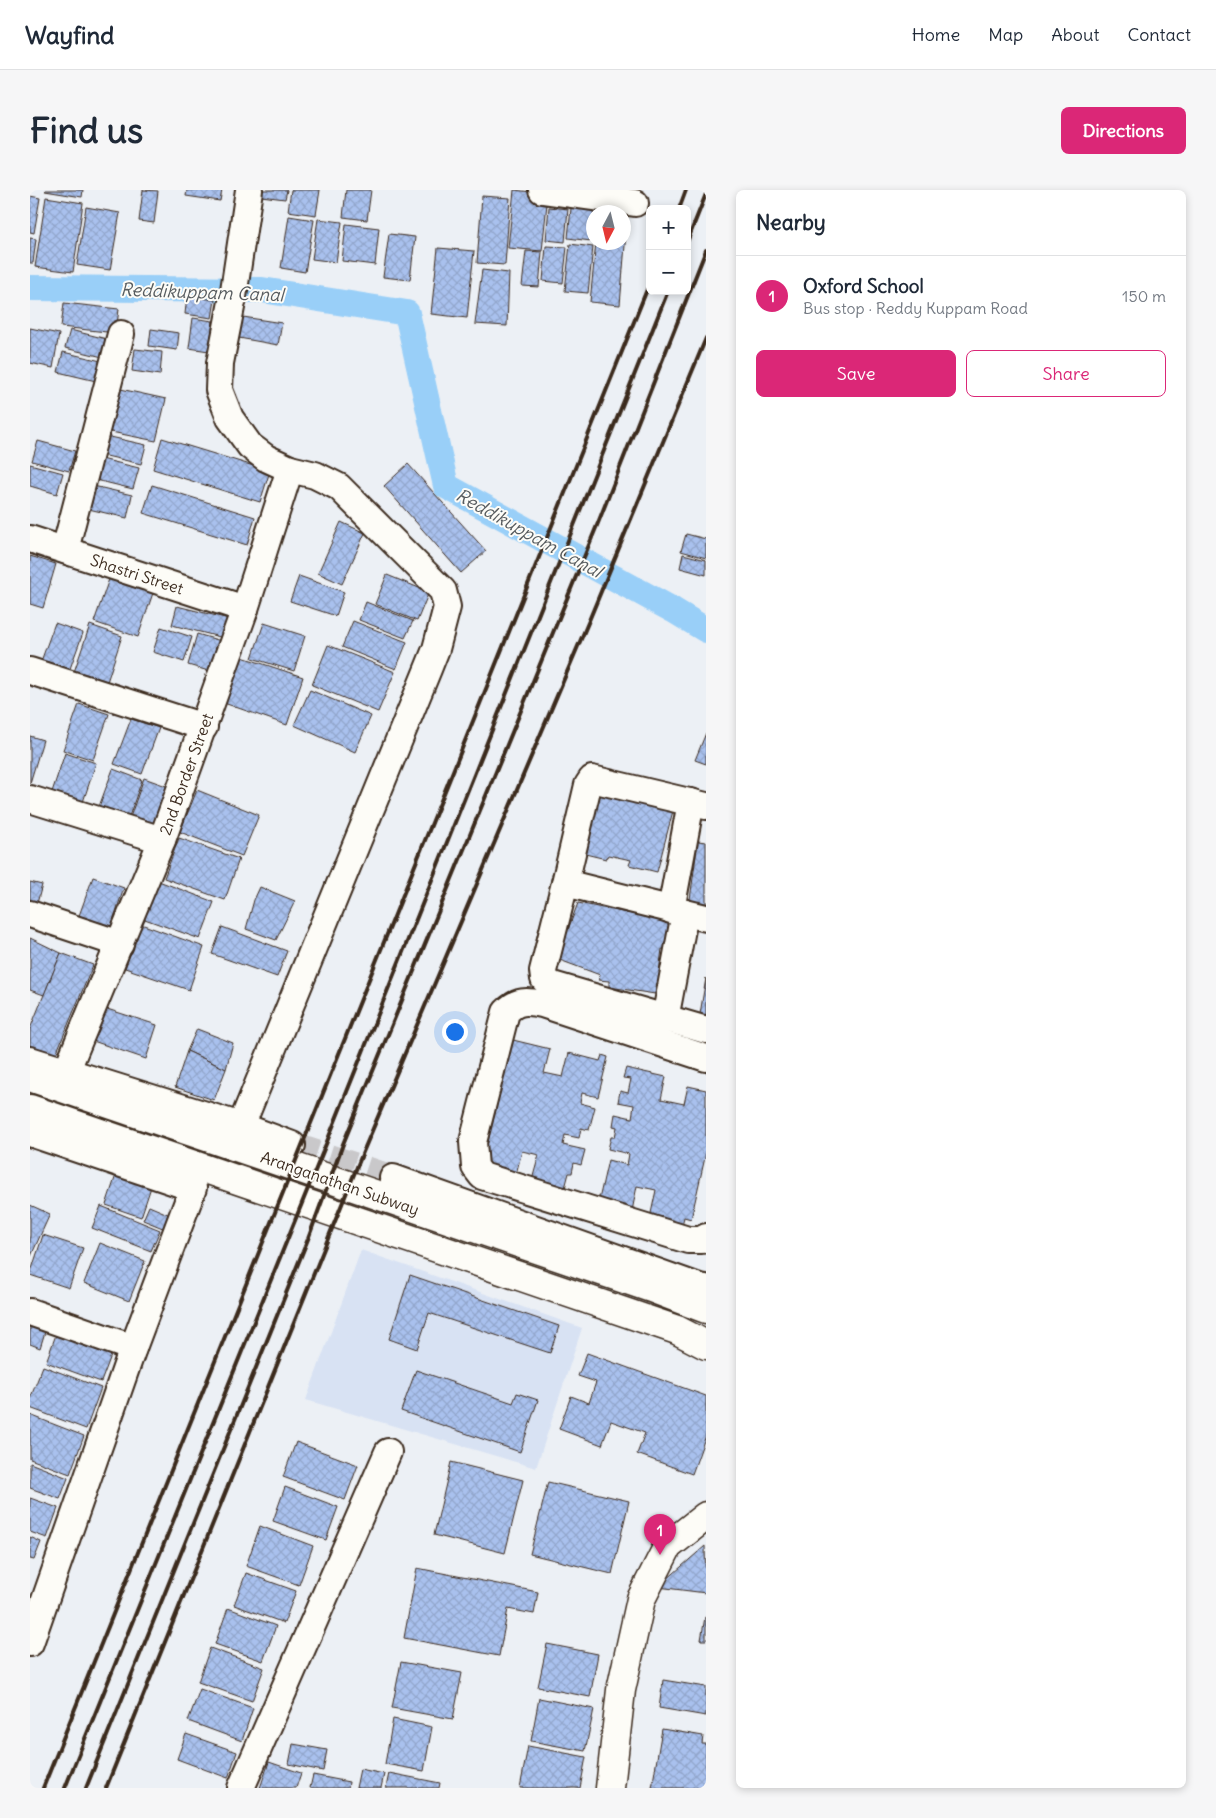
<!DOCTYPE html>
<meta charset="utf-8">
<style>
:root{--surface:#fff;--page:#f6f6f7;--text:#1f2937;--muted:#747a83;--line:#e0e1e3;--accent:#db2777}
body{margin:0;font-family:Delius,sans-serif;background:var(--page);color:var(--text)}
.controls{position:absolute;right:15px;top:15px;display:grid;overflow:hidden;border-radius:8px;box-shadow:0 2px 8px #0003}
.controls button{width:45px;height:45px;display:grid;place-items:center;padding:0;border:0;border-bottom:1px solid var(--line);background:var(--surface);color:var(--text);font:25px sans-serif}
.compass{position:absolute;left:556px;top:15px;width:45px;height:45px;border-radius:50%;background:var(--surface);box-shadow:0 2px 8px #0003;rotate:187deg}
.you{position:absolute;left:424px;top:841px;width:18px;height:18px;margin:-12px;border:4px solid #fff;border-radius:50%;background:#1a73e8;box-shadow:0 0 0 8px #1a73e833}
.badge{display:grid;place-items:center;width:32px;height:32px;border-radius:50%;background:var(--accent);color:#fff;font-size:16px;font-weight:700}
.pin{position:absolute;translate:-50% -41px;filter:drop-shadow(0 1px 2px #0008)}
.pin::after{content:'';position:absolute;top:26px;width:18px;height:15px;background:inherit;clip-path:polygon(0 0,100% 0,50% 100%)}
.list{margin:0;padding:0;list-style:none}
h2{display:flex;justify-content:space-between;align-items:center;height:65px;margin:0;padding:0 20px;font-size:21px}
h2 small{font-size:16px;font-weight:400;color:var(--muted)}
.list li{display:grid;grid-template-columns:32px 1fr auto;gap:15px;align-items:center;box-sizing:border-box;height:80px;padding:0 20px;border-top:1px solid var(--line)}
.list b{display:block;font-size:19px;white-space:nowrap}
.list p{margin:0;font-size:16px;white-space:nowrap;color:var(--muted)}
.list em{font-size:16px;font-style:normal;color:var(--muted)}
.actions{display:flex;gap:10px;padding:15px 20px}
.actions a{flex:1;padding:11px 0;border:1px solid var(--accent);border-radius:8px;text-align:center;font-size:18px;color:var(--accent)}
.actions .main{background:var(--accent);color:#fff}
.map{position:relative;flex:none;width:676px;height:1598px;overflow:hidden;border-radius:8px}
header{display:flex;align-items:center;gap:30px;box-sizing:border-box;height:70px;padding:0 25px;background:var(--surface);border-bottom:1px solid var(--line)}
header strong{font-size:24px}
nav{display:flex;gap:28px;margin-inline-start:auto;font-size:18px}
.intro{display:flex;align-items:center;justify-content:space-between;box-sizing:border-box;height:120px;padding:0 30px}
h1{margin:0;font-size:35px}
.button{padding:12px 22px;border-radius:8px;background:var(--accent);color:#fff;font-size:18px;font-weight:700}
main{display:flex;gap:30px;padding:0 30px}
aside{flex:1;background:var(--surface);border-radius:8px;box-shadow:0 2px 8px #0003}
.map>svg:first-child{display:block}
.built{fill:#d8e2f3}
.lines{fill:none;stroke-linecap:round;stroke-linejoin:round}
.canal{stroke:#99cff8;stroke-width:26}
.building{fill:url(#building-cross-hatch);stroke:#3b2a1e}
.minor-tunnel{stroke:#c9c8ca;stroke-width:26;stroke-dasharray:26 13;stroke-linecap:butt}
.minor-casing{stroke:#3b2a1e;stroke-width:30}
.major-casing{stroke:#3b2a1e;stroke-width:31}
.minor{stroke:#fdfcf7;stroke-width:26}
.major{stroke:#fdfcf7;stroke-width:28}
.rail{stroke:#3b2a1e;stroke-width:4}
.labels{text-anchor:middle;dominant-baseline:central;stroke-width:4;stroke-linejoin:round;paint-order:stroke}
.street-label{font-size:16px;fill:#3b2a1e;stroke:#fdfcf7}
.water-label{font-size:18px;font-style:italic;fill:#575c5f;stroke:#fdfcf7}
</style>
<header>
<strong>Wayfind</strong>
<nav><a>Home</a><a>Map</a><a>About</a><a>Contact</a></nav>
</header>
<div class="intro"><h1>Find us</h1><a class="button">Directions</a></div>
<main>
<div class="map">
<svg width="676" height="1598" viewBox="0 0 676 1598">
<defs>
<pattern id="building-cross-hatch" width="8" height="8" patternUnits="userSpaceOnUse" patternTransform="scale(1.25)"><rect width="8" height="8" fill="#a9c1ee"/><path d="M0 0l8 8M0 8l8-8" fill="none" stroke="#92a6cc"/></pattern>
</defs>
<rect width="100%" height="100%" fill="#ecf0f5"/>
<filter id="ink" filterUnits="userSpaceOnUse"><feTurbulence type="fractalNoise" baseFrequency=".02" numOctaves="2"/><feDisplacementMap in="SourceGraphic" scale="10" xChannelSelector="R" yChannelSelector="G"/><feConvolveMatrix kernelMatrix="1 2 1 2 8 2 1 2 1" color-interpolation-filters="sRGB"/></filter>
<g filter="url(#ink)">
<polygon class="built" points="331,1060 552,1138 506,1278 276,1210"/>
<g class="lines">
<polyline class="canal" points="0,98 232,100 377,123 416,296 643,420 676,440"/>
</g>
<g class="building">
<polygon points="16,0 53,0 52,7 15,1"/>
<polygon points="113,0 128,1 124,33 109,31"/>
<polygon points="157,0 192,0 190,11 156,6"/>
<polygon points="232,0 257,0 255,9 231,6"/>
<polygon points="261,0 290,0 286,25 258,21"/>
<polygon points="316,0 341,0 337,30 313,27"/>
<polygon points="484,0 518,4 512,61 478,58"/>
<polygon points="0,6 10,8 4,43 0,42"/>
<polygon points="452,6 480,8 475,75 447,73"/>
<polygon points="16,7 53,13 43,82 5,77"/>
<polygon points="542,8 565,10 561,51 538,48"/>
<polygon points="56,17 90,23 80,80 47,75"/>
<polygon points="519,17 538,19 535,52 516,50"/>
<polygon points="569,17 598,19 590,115 560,112 566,52 594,52 594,22 568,22"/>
<polygon points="259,26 284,30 275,82 251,78"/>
<polygon points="288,29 312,32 306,72 282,69"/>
<polygon points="316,34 349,38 345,75 312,71"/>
<polygon points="359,44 385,47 380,90 353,87"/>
<polygon points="0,48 6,49 3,73 0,73"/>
<polygon points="540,54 563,57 558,103 535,101"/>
<polygon points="516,56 537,57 533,93 513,91"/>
<polygon points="408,58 444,61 437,128 401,124"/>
<polygon points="496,61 512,62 509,97 492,96"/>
<polygon points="452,80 479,83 477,136 445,134"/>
<polygon points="157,106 185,110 182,128 155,124"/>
<polygon points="34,113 89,119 86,143 31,137"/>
<polygon points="213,127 252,133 248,155 209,148"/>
<polygon points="163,128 183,131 179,161 159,158"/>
<polygon points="0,138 29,144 23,178 0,173"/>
<polygon points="121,139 149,143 147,160 119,156"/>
<polygon points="40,140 81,150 77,168 35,158"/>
<polygon points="105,159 132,162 130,185 102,181"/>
<polygon points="33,162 71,171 66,191 28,182"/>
<polygon points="86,198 136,209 126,251 76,241"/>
<polygon points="76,246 116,255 111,274 72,265"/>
<polygon points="132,248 240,281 230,312 123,279"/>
<polygon points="8,251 45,261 39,281 2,271"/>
<polygon points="63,267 109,278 103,299 58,288"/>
<polygon points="0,274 33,283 27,304 0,296"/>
<polygon points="378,274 456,361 431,383 354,296"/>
<polygon points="55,294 102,305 97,328 50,317"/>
<polygon points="122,295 225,327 217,355 113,323"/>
<polygon points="311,332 335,343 312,394 288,383"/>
<polygon points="656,344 676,349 676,368 651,361"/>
<polygon points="653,364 676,370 676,385 650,378"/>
<polygon points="0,366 26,374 13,418 0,414"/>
<polygon points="357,385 399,402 387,431 345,414"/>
<polygon points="269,386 314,402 306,426 260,411"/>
<polygon points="79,389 123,403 108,447 64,432"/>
<polygon points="336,412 383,431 375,448 329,430"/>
<polygon points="147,416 199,429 194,448 142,435"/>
<polygon points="323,431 377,452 366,479 312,457"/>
<polygon points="25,433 53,443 38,484 10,474"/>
<polygon points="234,433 275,446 264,481 222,468"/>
<polygon points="60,435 92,446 76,495 43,485"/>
<polygon points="131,437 162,447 154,472 123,462"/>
<polygon points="167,444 191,451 182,482 158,475"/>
<polygon points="298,455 365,482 348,522 282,495"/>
<polygon points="206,465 273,487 257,535 191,512"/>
<polygon points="280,500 341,526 325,562 264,535"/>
<polygon points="49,514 79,524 63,570 33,560"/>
<polygon points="101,529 129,538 112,584 84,574"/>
<polygon points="676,543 676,574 665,570"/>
<polygon points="0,546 13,550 0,593"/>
<polygon points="35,563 66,573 51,618 20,608"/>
<polygon points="83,579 112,590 97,632 67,622"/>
<polygon points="114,588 139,597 124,639 99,630"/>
<polygon points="565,592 645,613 627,682 599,675 601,670 578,665 576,669 547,662"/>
<polygon points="167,600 229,625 212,666 150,642"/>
<polygon points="149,648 209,669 195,710 134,688"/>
<polygon points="668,651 676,652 676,719 659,717"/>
<polygon points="63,687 94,698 78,745 46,734"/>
<polygon points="126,690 184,712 170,749 112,728"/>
<polygon points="0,692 12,695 6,717 0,715"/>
<polygon points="230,697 265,711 246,750 216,739 224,710"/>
<polygon points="548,713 641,732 640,761 632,759 629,782 633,783 632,794 627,793 625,804 579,797 579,791 569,790 570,785 527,769"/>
<polygon points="111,734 174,757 159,800 95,778"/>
<polygon points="192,737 257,761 247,787 182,764"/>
<polygon points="0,748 31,763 14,805 0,800"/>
<polygon points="31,763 63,775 23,871 0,861 0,839"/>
<polygon points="676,788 676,825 670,824"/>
<polygon points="74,818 127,835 116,869 63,851"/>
<polygon points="167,839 203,853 196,879 157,861"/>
<polygon points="483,850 520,859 514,883 533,887 539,863 570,871 572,865 578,867 568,907 552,903 550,913 565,917 559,940 551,938 549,948 535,945 533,955 555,960 551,975 544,973 542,983 539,983 535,998 502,990 509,965 492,961 485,988 452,976"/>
<polygon points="157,861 196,879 184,910 145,897"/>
<polygon points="596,878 636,887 631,909 654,914 658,896 676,900 676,963 661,1029 654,1027 652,1035 620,1028 626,1000 607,996 602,1021 568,1014 578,970 597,975 599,964 578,959 581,947 585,947 587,937 583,936 585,924 602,928 604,915 588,912 590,901 598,903 601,889 593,888"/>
<polygon points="89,976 124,988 111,1027 76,1015"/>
<polygon points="0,1015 20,1024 1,1066 0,1065"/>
<polygon points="71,1016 130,1040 121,1061 62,1038"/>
<polygon points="119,1016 145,1027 140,1041 113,1030"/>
<polygon points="13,1045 53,1058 39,1098 0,1085"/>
<polygon points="70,1053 115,1071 99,1111 54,1093"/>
<polygon points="380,1085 529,1136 520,1163 399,1123 387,1159 359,1149"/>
<polygon points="0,1136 15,1142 10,1158 0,1154"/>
<polygon points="27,1142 82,1163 71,1192 16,1172"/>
<polygon points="557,1163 676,1206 676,1245 662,1284 607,1264 615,1243 581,1231 572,1255 529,1239 541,1206 559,1213 566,1192 548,1186"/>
<polygon points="13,1176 71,1198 56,1239 0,1218 0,1209"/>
<polygon points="386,1180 483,1213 487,1203 508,1210 490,1262 371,1221"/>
<polygon points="0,1225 54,1246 40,1284 0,1269"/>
<polygon points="266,1252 328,1275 315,1310 253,1287"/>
<polygon points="421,1272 493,1290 475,1363 404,1345"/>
<polygon points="0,1273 38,1288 30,1309 0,1298"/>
<polygon points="518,1292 599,1311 582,1384 500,1364"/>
<polygon points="255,1297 308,1317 296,1350 243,1331"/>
<polygon points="0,1308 28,1318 17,1348 0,1342"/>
<polygon points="230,1336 283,1356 269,1395 216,1376"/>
<polygon points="0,1347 11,1352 4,1370 0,1369"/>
<polygon points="675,1356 676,1403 628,1397"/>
<polygon points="387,1378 508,1402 504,1424 478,1419 469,1466 374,1448"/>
<polygon points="216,1383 266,1401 254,1433 204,1415"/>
<polygon points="198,1418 246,1436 233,1471 185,1454"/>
<polygon points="675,1427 676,1427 676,1450 671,1450"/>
<polygon points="517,1454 568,1464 560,1507 508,1497"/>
<polygon points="180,1458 234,1478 222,1511 168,1492"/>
<polygon points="371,1472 432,1483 423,1529 362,1518"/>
<polygon points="633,1490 676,1497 676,1526 629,1518"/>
<polygon points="170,1499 223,1518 212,1551 158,1531"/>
<polygon points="509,1508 564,1519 555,1561 501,1551"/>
<polygon points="363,1529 402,1537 394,1581 355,1574"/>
<polygon points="632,1539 673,1546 672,1554 676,1554 676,1598 622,1598"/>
<polygon points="156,1544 207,1562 198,1588 147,1569"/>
<polygon points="263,1554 297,1560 293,1581 259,1574"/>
<polygon points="498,1556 556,1567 550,1598 490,1598"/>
<polygon points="239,1572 271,1583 266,1598 230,1598"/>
<polygon points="330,1579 354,1584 351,1598 326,1598"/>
<polygon points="359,1583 410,1593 409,1598 356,1598"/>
<polygon points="283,1585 319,1592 318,1598 280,1598"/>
</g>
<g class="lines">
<polyline class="minor-tunnel" points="262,955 363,988"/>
<defs>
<g id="minor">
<polyline points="512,0 605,13"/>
<polyline points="0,349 215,419"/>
<polyline points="35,360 91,144"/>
<polyline points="0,481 174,537"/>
<polyline points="0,609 132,650"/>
<polyline points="535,693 558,595 562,589 676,616"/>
<polyline points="641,720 661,612"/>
<polyline points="0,724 90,754"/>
<polyline points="676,728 535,693 513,781 514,789 519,794 676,840"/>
<polyline points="635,829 655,723"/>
<path d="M676,868L512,814C497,811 487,810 476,822L443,952L445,977L452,986L658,1050H672L676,1047"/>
<polyline points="0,870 211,936 262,955"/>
<polyline points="36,882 132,650 215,419 260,279"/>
<polyline points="211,936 398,479 406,459 417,417 413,401 309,297 285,285 260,279 236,268 220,256 200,228 189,200 190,173 203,107 219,0"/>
<polyline points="0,943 163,998 103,1158 0,1453"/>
<polyline points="363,988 669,1097 676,1098"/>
<polyline points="0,1122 103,1158"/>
<polyline points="211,1598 358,1262"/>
</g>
<g id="major">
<polyline points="0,887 621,1098 676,1119"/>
<polyline points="0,919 647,1140 676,1155"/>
<polyline points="580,1598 591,1500 611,1409 638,1356 676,1326"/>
</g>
</defs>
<use href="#minor" class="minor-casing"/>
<use href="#major" class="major-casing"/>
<use href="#minor" class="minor"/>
<use href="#major" class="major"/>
<g class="rail">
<polyline points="649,19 656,0"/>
<polyline points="657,52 676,4"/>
<polyline points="13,1598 620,92"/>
<polyline points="35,1598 298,949 638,101"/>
<polyline points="56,1598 278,1049 313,954 568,333 676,60"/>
<polyline points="76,1598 333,962 560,428 676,148"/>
</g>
</g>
</g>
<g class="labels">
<g class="street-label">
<text transform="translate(107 384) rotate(18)">Shastri Street</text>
<text transform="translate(156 584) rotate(-70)">2nd Border Street</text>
<text transform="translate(310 993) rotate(19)">Aranganathan Subway</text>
</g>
<g class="water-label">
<text transform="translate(172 102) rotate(2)">Reddikuppam Canal</text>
<text transform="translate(499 343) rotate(29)">Reddikuppam Canal</text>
</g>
</g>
</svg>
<div class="controls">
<button>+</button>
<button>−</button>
</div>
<svg class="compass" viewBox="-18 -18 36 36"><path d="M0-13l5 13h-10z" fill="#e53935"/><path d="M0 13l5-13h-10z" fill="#747a83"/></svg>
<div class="you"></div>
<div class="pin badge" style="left:630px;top:1365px">1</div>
</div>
<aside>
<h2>Nearby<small></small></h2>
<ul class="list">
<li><span class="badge">1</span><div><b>Oxford School</b><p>Bus stop · Reddy Kuppam Road</p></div><em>150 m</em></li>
</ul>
<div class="actions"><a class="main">Save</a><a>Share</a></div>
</aside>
</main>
